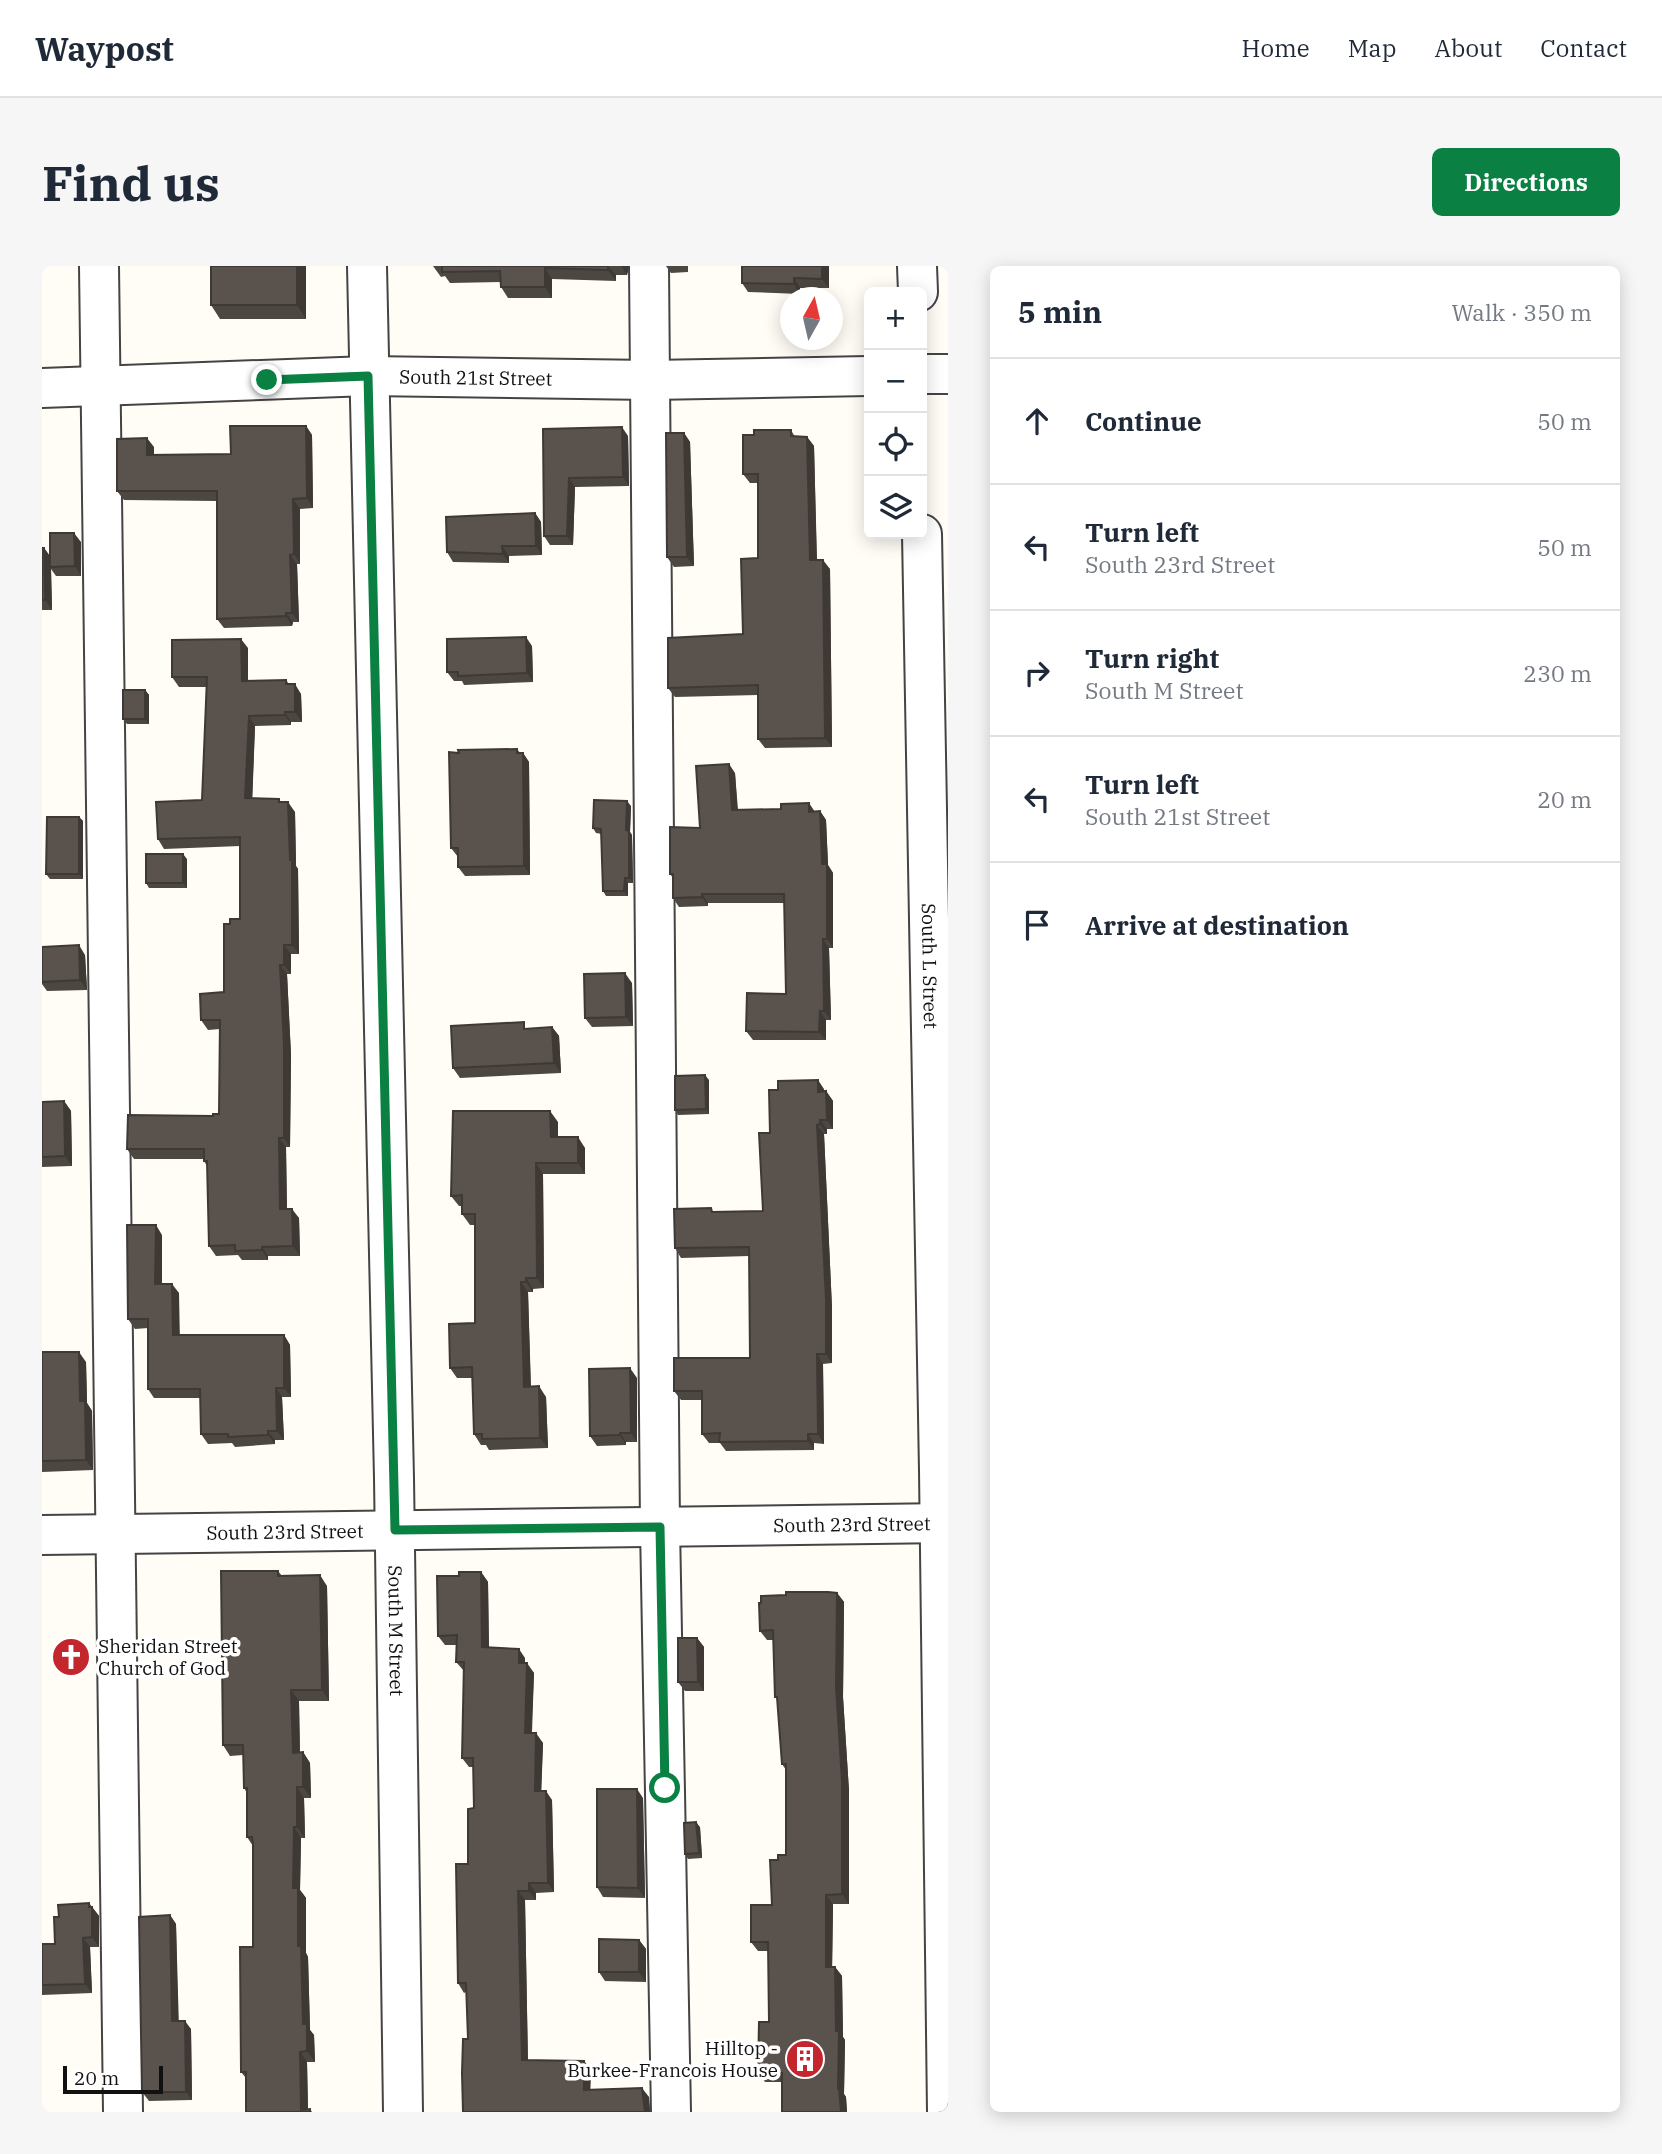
<!DOCTYPE html>
<meta charset="utf-8">
<style>
:root{--surface:#fff;--page:#f6f6f7;--text:#1f2937;--muted:#747a83;--line:#e0e1e3;--accent:#0b8043}
body{margin:0;font-family:"IBM Plex Serif",serif;background:var(--page);color:var(--text)}
.controls{position:absolute;right:21px;top:21px;display:grid;overflow:hidden;border-radius:10px;box-shadow:0 4px 18px #0003}
.controls button{width:63px;height:63px;display:grid;place-items:center;padding:0;border:0;border-bottom:2px solid var(--line);background:var(--surface);color:var(--text);font:35px sans-serif}
.compass{position:absolute;left:738px;top:21px;width:63px;height:63px;border-radius:50%;background:var(--surface);box-shadow:0 4px 18px #0003;rotate:8deg}
.scale{position:absolute;left:21px;bottom:18px;width:100px;box-sizing:border-box;padding-left:7px;border:4px solid #111;border-top:0;font-size:19px;line-height:24px;white-space:nowrap;color:#111;-webkit-text-stroke:5px #fff;paint-order:stroke}
.stop{position:absolute;width:21px;height:21px;margin:-16px;border:5px solid #0b8043;border-radius:50%;background:#fff}
.stop.end{background:#0b8043;border-color:#fff;box-shadow:0 2px 7px #0008}
.list{margin:0;padding:0;list-style:none}
h2{display:flex;justify-content:space-between;align-items:center;height:91px;margin:0;padding:0 28px;font-size:30px}
h2 small{font-size:23px;font-weight:400;color:var(--muted)}
.list li{display:grid;grid-template-columns:46px 1fr auto;gap:21px;align-items:center;box-sizing:border-box;height:126px;padding:0 28px;border-top:2px solid var(--line)}
.list b{display:block;font-size:26px;white-space:nowrap}
.list p{margin:0;font-size:23px;white-space:nowrap;color:var(--muted)}
.list em{font-size:23px;font-style:normal;color:var(--muted)}
.icon{flex:none;width:38px;height:38px;fill:none;stroke:currentColor;stroke-width:2;stroke-linecap:round;stroke-linejoin:round}
.map{position:relative;flex:none;width:906px;height:1846px;overflow:hidden;border-radius:10px}
header{display:flex;align-items:center;gap:42px;box-sizing:border-box;height:98px;padding:0 35px;background:var(--surface);border-bottom:2px solid var(--line)}
header strong{font-size:33px}
nav{display:flex;gap:38px;margin-inline-start:auto;font-size:24px}
.intro{display:flex;align-items:center;justify-content:space-between;box-sizing:border-box;height:168px;padding:0 42px}
h1{margin:0;font-size:49px}
.button{padding:18px 32px;border-radius:10px;background:var(--accent);color:#fff;font-size:24px;font-weight:700}
main{display:flex;gap:42px;padding:0 42px}
aside{flex:1;background:var(--surface);border-radius:10px;box-shadow:0 4px 18px #0003}
.map>svg:first-child{display:block}
.lines{fill:none;stroke-linecap:round;stroke-linejoin:round}
.minor-casing{stroke:#444;stroke-width:42}
.minor{stroke:#fff;stroke-width:38}
.wall{fill:#4d4742}
.shaded-wall{fill:#3f3936}
.building{fill:#5a524d;stroke:#3f3936;stroke-width:2}
.route{stroke:#0b8043;stroke-width:9}
.labels{text-anchor:middle;dominant-baseline:central;stroke-width:7;stroke-linejoin:round;paint-order:stroke}
.street-label{font-size:19px;fill:#111;stroke:#fff}
.poi-label{font-size:19px;fill:#111;stroke:#fff;text-anchor:start}
</style>
<header>
<strong>Waypost</strong>
<nav><a>Home</a><a>Map</a><a>About</a><a>Contact</a></nav>
</header>
<div class="intro"><h1>Find us</h1><a class="button">Directions</a></div>
<main>
<div class="map">
<svg width="906" height="1846" viewBox="0 0 906 1846">
<rect width="100%" height="100%" fill="#fffdf5"/>
<g class="lines">
<defs>
<g id="minor">
<polyline points="57,0 81,1846"/>
<path id="s1" d="M325,0L352,1212L361,1846"/>
<polyline points="607,0 618,1261 629,1846"/>
<polyline points="875,0 876,26"/>
<polyline points="880,108 906,108"/>
<path id="s2" d="M0,122L326,110L609,114L827,110"/>
<path id="s3" d="M880,268L897,1204L905,1846"/>
<path id="s4" d="M0,1269L906,1257"/>
</g>
</defs>
<use href="#minor" class="minor-casing"/>
<use href="#minor" class="minor"/>
</g>
<g class="wall">
<polygon points="264,0 264,53 178,53 169,39"/>
<polygon points="391,0 587,0 585,9 574,9 574,15 510,13 510,32 466,32 459,21 459,16 408,17 403,10 399,11"/>
<polygon points="624,0 646,0 646,6 629,7"/>
<polygon points="787,0 787,22 758,22 758,28 706,26 700,17"/>
<polygon points="264,160 270,169 271,242 258,243 258,298 255,298 257,356 251,356 250,360 182,362 175,353 175,235 82,234 75,225 112,181 112,189 189,188"/>
<polygon points="501,163 586,170 587,220 533,221 531,279 508,279 502,270"/>
<polygon points="749,164 753,171 765,171 772,180 775,294 788,303 790,481 723,482 716,473 716,429 633,431 626,422 701,368 716,292 716,217 708,217 701,208 712,169"/>
<polygon points="642,167 648,176 652,300 632,301 625,291"/>
<polygon points="493,247 499,256 500,289 467,290 467,297 411,296 405,286"/>
<polygon points="39,276 39,310 14,310 9,303 10,344 0,344 0,282 2,282 8,290"/>
<polygon points="490,380 491,416 422,419 420,415 412,415 405,406"/>
<polygon points="206,382 206,415 244,414 247,418 259,428 260,456 249,456 249,459 213,460 210,532 237,533 239,536 253,546 254,600 256,603 257,688 249,688 249,708 245,708 249,789 248,881 244,881 245,943 257,952 258,990 226,990 226,994 200,994 196,989 174,990 167,980 165,900 162,895 162,893 92,893 85,883 177,848 178,763 166,764 159,754 182,726 188,658 198,653 198,580 122,583 116,573 160,534 165,421 137,421 130,411"/>
<polygon points="103,424 107,429 107,458 85,458 81,453"/>
<polygon points="478,487 481,487 487,496 488,609 423,610 416,601 416,591 409,582"/>
<polygon points="693,507 696,544 778,545 784,554 786,599 791,607 791,682 787,682 789,754 784,754 784,774 711,774 704,765 744,728 742,637 666,637 666,640 637,641 631,632 631,612 628,608"/>
<polygon points="589,540 588,566 590,569 591,617 586,617 586,630 564,630 561,625 560,568 554,567 551,562"/>
<polygon points="37,551 41,555 41,613 8,613 4,608"/>
<polygon points="145,593 145,622 107,622 104,617"/>
<polygon points="0,681 43,689 45,724 5,725 0,718"/>
<polygon points="590,717 591,760 550,761 543,752"/>
<polygon points="510,761 517,770 519,807 418,812 411,802"/>
<polygon points="667,814 667,848 636,849 633,844"/>
<polygon points="782,823 782,825 784,825 791,835 791,863 785,863 785,868 782,868 790,1042 790,1097 781,1098 782,1178 772,1177 772,1184 684,1185 678,1177 667,1177 660,1168 660,1134 639,1134 632,1125 708,1092 707,990 639,992 633,982 672,946 721,945 728,867"/>
<polygon points="22,835 29,845 30,900 0,901 0,836"/>
<polygon points="516,856 516,871 543,882 543,908 501,908 502,1022 491,1023 491,1026 486,1026 489,1121 504,1131 506,1182 447,1184 444,1179 439,1179 432,1168 430,1112 415,1112 408,1102 433,1057 433,959 428,959 420,948 420,940 417,940 409,930"/>
<polygon points="120,969 120,1018 137,1027 137,1069 242,1069 248,1079 249,1131 240,1131 242,1174 233,1174 233,1178 193,1181 190,1177 166,1178 159,1168 158,1132 112,1132 106,1123 106,1062 93,1063 86,1053"/>
<polygon points="0,1086 44,1096 45,1137 50,1145 51,1204 0,1206"/>
<polygon points="595,1112 595,1176 584,1176 584,1179 555,1180 548,1170"/>
<polygon points="236,1305 240,1310 285,1320 287,1435 257,1435 258,1486 261,1486 268,1497 269,1532 262,1532 263,1572 259,1572 258,1624 264,1632 264,1687 266,1691 268,1764 272,1769 273,1796 265,1796 266,1844 268,1843 270,1846 204,1846 204,1812 199,1806 211,1681 211,1580 205,1571 205,1527 202,1522 201,1489 188,1490 181,1479"/>
<polygon points="439,1306 446,1316 447,1382 483,1392 483,1397 492,1407 490,1467 501,1477 499,1525 510,1534 512,1626 494,1627 494,1634 483,1634 486,1794 542,1795 549,1804 548,1823 607,1831 608,1846 421,1846 426,1773 424,1726 422,1727 416,1717 432,1542 431,1501 427,1501 420,1492 422,1405 414,1396 415,1379 403,1379 396,1370 417,1310"/>
<polygon points="795,1327 802,1336 801,1431 807,1525 807,1638 791,1638 790,1701 793,1701 800,1710 801,1771 803,1774 802,1828 804,1831 805,1846 740,1846 740,1816 723,1816 716,1807 727,1756 726,1685 716,1685 709,1676 730,1639 736,1594 744,1589 744,1504 740,1498 736,1435 733,1431 731,1374 725,1374 718,1365"/>
<polygon points="655,1372 662,1381 662,1425 643,1425 636,1416"/>
<polygon points="601,1532 603,1632 561,1631 555,1621"/>
<polygon points="658,1561 660,1592 646,1593 643,1588"/>
<polygon points="50,1641 57,1650 57,1681 48,1681 50,1727 0,1729 0,1678 13,1678 17,1651"/>
<polygon points="128,1649 134,1658 136,1755 149,1763 150,1834 107,1835 100,1826"/>
<polygon points="597,1674 604,1683 604,1716 563,1715 557,1706"/>
</g>
<g class="shaded-wall">
<polygon points="255,0 264,0 264,53 255,39"/>
<polygon points="566,0 574,9 574,15 566,4"/>
<polygon points="579,0 587,0 585,9"/>
<polygon points="780,0 787,0 787,22 780,13"/>
<polygon points="503,2 510,13 510,32 503,21"/>
<polygon points="752,12 758,22 758,28 752,18"/>
<polygon points="264,160 270,169 271,242 265,232"/>
<polygon points="580,161 586,170 587,220 581,211"/>
<polygon points="642,167 648,176 652,300 645,291"/>
<polygon points="765,171 772,180 775,304 768,294"/>
<polygon points="105,172 112,181 112,199 105,189"/>
<polygon points="527,212 533,221 531,279 525,270"/>
<polygon points="251,233 258,243 258,298 252,288"/>
<polygon points="493,247 499,256 500,289 494,280"/>
<polygon points="32,267 39,276 39,310 33,300"/>
<polygon points="460,280 467,290 467,297 461,288"/>
<polygon points="2,282 9,292 8,301 9,303 10,344 3,334"/>
<polygon points="248,289 255,298 257,356 250,347"/>
<polygon points="781,294 788,303 790,481 783,472"/>
<polygon points="244,347 251,356 250,360 244,350"/>
<polygon points="484,371 490,380 491,416 485,407"/>
<polygon points="199,373 206,382 206,425 200,415"/>
<polygon points="253,418 259,428 260,456 253,446"/>
<polygon points="103,424 107,429 107,458 103,453"/>
<polygon points="243,446 249,456 249,459 243,449"/>
<polygon points="207,450 213,460 210,542 203,532"/>
<polygon points="475,483 481,491 481,487 487,496 488,609 482,600"/>
<polygon points="687,498 693,507 696,553 690,544"/>
<polygon points="585,535 589,540 588,566 590,569 591,617 587,612 584,564"/>
<polygon points="246,536 253,546 254,600 256,603 257,688 250,679"/>
<polygon points="767,537 773,546 767,546"/>
<polygon points="778,545 784,554 786,599 791,607 791,682 785,673 780,598"/>
<polygon points="37,551 41,555 41,613 37,608"/>
<polygon points="141,588 145,593 145,622 141,617"/>
<polygon points="583,612 586,617 586,630 582,625"/>
<polygon points="660,628 666,637 666,640 660,631"/>
<polygon points="781,673 787,682 789,754 782,745"/>
<polygon points="37,679 43,689 45,724 38,714"/>
<polygon points="242,679 249,688 249,708 242,699"/>
<polygon points="238,699 245,708 249,789 248,881 242,872"/>
<polygon points="583,707 590,717 591,760 584,751"/>
<polygon points="778,745 784,754 784,774 777,766"/>
<polygon points="510,761 517,770 519,807 512,797"/>
<polygon points="663,809 667,814 667,848 664,843"/>
<polygon points="776,814 782,823 782,835 776,826"/>
<polygon points="784,825 791,835 791,863 785,854"/>
<polygon points="22,835 29,845 30,900 23,890"/>
<polygon points="508,845 516,856 516,882 509,871"/>
<polygon points="778,854 785,863 785,868 778,858"/>
<polygon points="775,859 782,868 790,1042 790,1097 784,1088"/>
<polygon points="536,871 543,882 543,908 536,897"/>
<polygon points="237,872 244,881 245,952 238,943"/>
<polygon points="494,897 501,908 502,1022 495,1012"/>
<polygon points="250,943 257,952 258,990 251,980"/>
<polygon points="114,959 120,969 120,1027 113,1018"/>
<polygon points="220,981 226,990 226,994 220,984"/>
<polygon points="484,1012 491,1023 491,1026 484,1016"/>
<polygon points="479,1016 486,1026 489,1131 482,1121"/>
<polygon points="130,1018 137,1027 138,1078 131,1069"/>
<polygon points="242,1069 248,1079 249,1131 242,1122"/>
<polygon points="37,1086 44,1096 45,1137 50,1145 51,1204 44,1194 38,1135"/>
<polygon points="775,1088 781,1098 782,1178 776,1168"/>
<polygon points="588,1102 595,1112 595,1176 589,1167"/>
<polygon points="497,1120 504,1131 506,1182 498,1172"/>
<polygon points="234,1122 240,1131 242,1174 235,1165"/>
<polygon points="226,1165 233,1174 233,1178 226,1169"/>
<polygon points="578,1167 584,1176 584,1179 578,1169"/>
<polygon points="766,1168 772,1177 772,1184 766,1175"/>
<polygon points="439,1306 446,1316 447,1391 440,1381"/>
<polygon points="278,1309 285,1320 287,1435 280,1424"/>
<polygon points="795,1327 802,1336 801,1431 807,1525 807,1638 800,1628 794,1421"/>
<polygon points="655,1372 662,1381 662,1425 656,1416"/>
<polygon points="477,1383 483,1392 483,1406 477,1397"/>
<polygon points="485,1397 492,1407 489,1476 483,1467"/>
<polygon points="249,1424 257,1435 258,1497 251,1487"/>
<polygon points="494,1467 501,1477 499,1534 493,1525"/>
<polygon points="261,1486 268,1497 269,1532 261,1521"/>
<polygon points="255,1521 262,1532 263,1572 255,1561"/>
<polygon points="595,1523 601,1532 603,1632 596,1622"/>
<polygon points="504,1525 510,1534 512,1626 506,1617"/>
<polygon points="654,1556 658,1561 660,1592 657,1587"/>
<polygon points="252,1561 259,1572 258,1624 264,1632 264,1687 266,1691 268,1764 272,1769 273,1796 265,1785 261,1758 256,1680 251,1622"/>
<polygon points="487,1617 494,1627 494,1634 487,1625"/>
<polygon points="476,1625 483,1634 486,1803 480,1794"/>
<polygon points="784,1629 791,1638 790,1710 784,1701"/>
<polygon points="47,1637 57,1650 57,1681 50,1671"/>
<polygon points="128,1649 134,1658 137,1763 130,1755"/>
<polygon points="41,1672 48,1681 50,1727 43,1718"/>
<polygon points="597,1674 604,1683 604,1716 597,1706"/>
<polygon points="793,1701 800,1710 801,1771 803,1774 802,1828 804,1831 805,1846 799,1846 796,1822"/>
<polygon points="143,1755 149,1763 150,1834 144,1826"/>
<polygon points="258,1786 265,1796 266,1846 259,1844"/>
<polygon points="542,1795 549,1804 548,1833 542,1824"/>
<polygon points="600,1822 607,1831 608,1846 603,1846"/>
</g>
<g class="building">
<rect x="169" y="0" width="86" height="39"/>
<polygon points="400,0 566,0 566,4 503,2 503,21 459,21 458,5 400,6"/>
<polygon points="700,0 780,0 780,13 752,12 752,18 700,17"/>
<polygon points="188,160 264,160 265,232 251,233 252,288 248,289 250,347 244,347 244,350 175,353 175,225 75,225 75,173 105,172 105,189 189,188"/>
<polygon points="580,161 581,211 527,212 525,270 502,270 501,163"/>
<polygon points="712,164 749,164 749,170 765,171 768,294 781,294 783,472 716,473 716,419 626,422 626,372 701,368 699,293 716,292 716,208 701,208 701,169 712,169"/>
<polygon points="624,167 642,167 645,291 625,291"/>
<polygon points="493,247 494,280 460,280 461,288 405,286 404,251"/>
<polygon points="8,267 32,267 33,300 8,301"/>
<polygon points="0,282 2,282 3,334 0,334"/>
<polygon points="484,371 485,407 416,410 416,406 405,406 405,373"/>
<polygon points="199,373 200,415 244,414 244,418 253,418 253,446 243,446 243,449 207,450 203,532 237,533 237,536 246,536 248,594 250,594 250,679 242,679 242,699 238,699 242,779 242,872 237,872 238,943 250,943 251,980 220,981 220,984 193,985 193,979 167,980 165,895 162,895 162,883 85,883 86,849 171,850 171,848 177,848 178,754 159,754 158,728 182,726 182,658 188,658 188,653 198,653 198,571 116,573 114,536 160,534 165,411 130,411 130,374"/>
<rect x="81" y="424" width="22" height="29"/>
<polygon points="475,483 475,487 481,487 482,600 416,601 416,582 409,582 407,486 417,487 416,484"/>
<polygon points="687,498 690,544 739,543 739,538 767,537 767,546 778,545 780,598 785,598 785,673 781,673 782,745 778,745 777,766 704,765 705,727 744,728 742,628 660,628 660,631 631,632 631,608 628,608 628,561 658,562 654,500"/>
<polygon points="552,534 585,535 584,564 587,565 587,612 583,612 582,625 561,625 559,563 551,562"/>
<polygon points="5,551 37,551 37,608 4,608"/>
<rect x="104" y="588" width="37" height="29"/>
<polygon points="37,679 38,714 0,716 0,681"/>
<polygon points="583,707 584,751 543,752 542,708"/>
<polygon points="482,756 482,763 510,761 512,797 411,802 409,760"/>
<polygon points="663,809 664,843 633,844 633,810"/>
<polygon points="776,814 776,826 784,825 785,854 778,854 778,858 775,859 784,1033 784,1088 775,1088 776,1168 766,1168 766,1175 677,1176 678,1167 660,1168 660,1125 632,1125 632,1092 708,1092 707,981 633,982 632,943 669,942 670,946 721,945 717,867 728,867 727,824 736,824 736,815"/>
<polygon points="22,835 23,890 0,891 0,836"/>
<polygon points="411,845 508,845 509,871 536,871 536,897 494,897 495,1012 484,1012 484,1016 479,1016 482,1121 497,1120 498,1172 440,1173 440,1168 432,1168 430,1101 408,1102 407,1058 433,1057 433,948 420,948 420,929 409,930"/>
<polygon points="85,959 114,959 113,1018 130,1018 131,1069 242,1069 242,1122 234,1122 235,1165 226,1165 226,1169 186,1171 186,1168 159,1168 158,1123 106,1123 106,1053 86,1053"/>
<polygon points="0,1086 37,1086 38,1135 43,1135 44,1194 0,1195"/>
<polygon points="588,1102 589,1167 578,1167 578,1169 548,1170 547,1103"/>
<polygon points="179,1305 236,1305 236,1310 278,1309 280,1424 249,1424 251,1487 261,1486 261,1521 255,1521 255,1561 252,1561 251,1622 256,1622 256,1680 259,1680 261,1758 265,1758 265,1785 258,1786 259,1844 268,1843 268,1846 204,1846 204,1806 199,1806 198,1681 211,1681 211,1576 210,1571 205,1571 205,1522 202,1522 201,1479 181,1479"/>
<polygon points="417,1306 439,1306 440,1381 477,1383 477,1397 485,1397 483,1467 494,1467 493,1525 504,1525 506,1617 487,1617 487,1625 476,1625 480,1794 542,1795 542,1824 600,1822 603,1846 421,1846 420,1807 421,1773 426,1773 424,1717 416,1717 414,1598 426,1598 426,1543 432,1542 431,1492 420,1492 422,1396 414,1396 415,1369 396,1370 395,1310 417,1310"/>
<polygon points="744,1326 786,1326 795,1327 794,1421 800,1515 800,1628 784,1629 784,1701 793,1701 794,1765 797,1765 796,1822 797,1821 799,1846 740,1846 740,1807 716,1807 717,1756 727,1756 726,1676 709,1676 709,1639 730,1639 728,1594 736,1594 736,1589 744,1589 744,1498 740,1498 735,1431 733,1431 731,1364 718,1365 717,1337 719,1337 719,1330 744,1329"/>
<polygon points="636,1372 655,1372 656,1416 636,1416"/>
<polygon points="555,1523 595,1523 596,1622 555,1621"/>
<polygon points="654,1556 657,1587 643,1588 642,1557"/>
<polygon points="47,1637 47,1641 50,1641 50,1671 41,1672 43,1718 0,1719 0,1678 13,1678 12,1651 17,1651 16,1639"/>
<polygon points="128,1649 130,1755 143,1755 144,1826 100,1826 97,1651"/>
<polygon points="557,1673 597,1674 597,1706 557,1706"/>
</g>
<g class="lines">
<polyline class="route" points="225,114 326,110 353,1264 618,1261 623,1522"/>
</g>
<defs>
<symbol id="church-disc" viewBox="-11 -11 22 22"><circle r="9.5" fill="#c4262e" stroke="#fff"/><path d="M-1.2-6h2.4v3.5h3.3v2.4h-3.3V6h-2.4V-.1h-3.3v-2.4h3.3Z" fill="#fff"/></symbol>
<symbol id="building-disc" viewBox="-11 -11 22 22"><circle r="9.5" fill="#c4262e" stroke="#fff"/><path d="M-4-6H4V6H1V3H-1V6H-4ZM-2.5-4.3h1.7v1.8h-1.7ZM.8-4.3h1.7v1.8H.8ZM-2.5-1h1.7V.8h-1.7ZM.8-1h1.7V.8H.8Z" fill="#fff"/></symbol>
</defs>
<g fill-rule="evenodd">
<use href="#church-disc" x="7" y="1369" width="44" height="44"/>
<use href="#building-disc" x="741" y="1771" width="44" height="44"/>
</g>
<g class="labels">
<g class="street-label">
<text stroke="none"><textPath href="#s2" startOffset="434">South 21st Street</textPath></text>
<text stroke="none"><textPath href="#s3" startOffset="432">South L Street</textPath></text>
<text stroke="none"><textPath href="#s4" startOffset="810">South 23rd Street</textPath></text>
<text stroke="none"><textPath href="#s4" startOffset="243">South 23rd Street</textPath></text>
<text stroke="none"><textPath href="#s1" startOffset="1365">South M Street</textPath></text>
</g>
<g class="poi-label">
<text x="56" y="1380">Sheridan Street<tspan x="56" dy="22">Church of God</tspan></text>
<text x="736" y="1782" text-anchor="end">Hilltop -<tspan x="736" dy="22">Burkee-Francois House</tspan></text>
</g>
</g>
</svg>
<div class="controls">
<button>+</button>
<button>−</button>
<button><svg class="icon" aria-label="locate" viewBox="0 0 24 24"><circle cx="12" cy="12" r="6"/><path d="M12 2v4M12 18v4M2 12h4M18 12h4"/></svg></button>
<button><svg class="icon" aria-label="layers" viewBox="0 0 24 24"><path d="M12 4l9 5-9 5-9-5zM3 14l9 5 9-5"/></svg></button>
</div>
<svg class="compass" viewBox="-18 -18 36 36"><path d="M0-13l5 13h-10z" fill="#e53935"/><path d="M0 13l5-13h-10z" fill="#747a83"/></svg>
<div class="scale">20 m</div>
<div class="stop" style="left:623px;top:1522px"></div>
<div class="stop end" style="left:225px;top:114px"></div>
</div>
<aside>
<h2>5 min<small>Walk · 350 m</small></h2>
<ul class="list">
<li><svg class="icon" aria-label="ahead" viewBox="0 0 24 24"><path d="M12 20V5M6 11l6-6 6 6"/></svg><div><b>Continue</b></div><em>50 m</em></li>
<li><svg class="icon" aria-label="left" viewBox="0 0 24 24"><path d="M17 20v-9H6M10 6l-5 5 5 5"/></svg><div><b>Turn left</b><p>South 23rd Street</p></div><em>50 m</em></li>
<li><svg class="icon" aria-label="right" viewBox="0 0 24 24"><path d="M7 20v-9h11M14 6l5 5-5 5"/></svg><div><b>Turn right</b><p>South M Street</p></div><em>230 m</em></li>
<li><svg class="icon" aria-label="left" viewBox="0 0 24 24"><path d="M17 20v-9H6M10 6l-5 5 5 5"/></svg><div><b>Turn left</b><p>South 21st Street</p></div><em>20 m</em></li>
<li><svg class="icon" aria-label="arrive" viewBox="0 0 24 24"><path d="M6 21V4h12l-3 4 3 4H6"/></svg><div><b>Arrive at destination</b></div></li>
</ul>
</aside>
</main>
